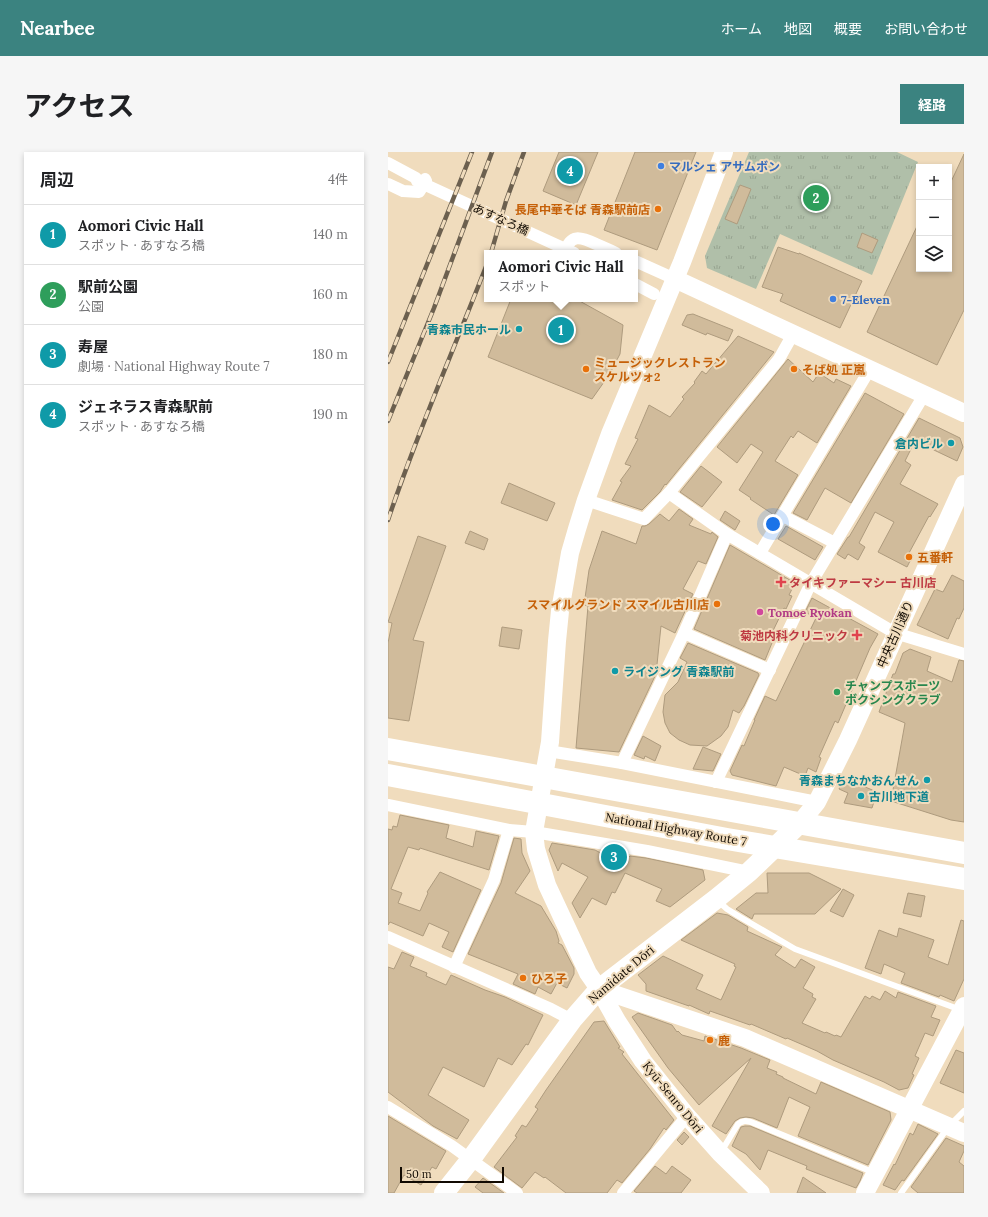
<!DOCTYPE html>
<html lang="ja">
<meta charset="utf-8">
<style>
:root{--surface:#fff;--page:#f6f6f6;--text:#202124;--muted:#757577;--line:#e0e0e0;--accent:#3b8380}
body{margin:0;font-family:Lora,"Noto Sans JP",serif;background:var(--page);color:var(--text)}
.controls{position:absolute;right:12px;top:12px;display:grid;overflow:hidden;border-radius:0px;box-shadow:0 2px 6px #0003}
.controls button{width:36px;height:36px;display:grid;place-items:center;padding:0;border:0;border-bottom:1px solid var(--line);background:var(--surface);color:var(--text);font:20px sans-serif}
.scale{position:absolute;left:12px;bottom:10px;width:104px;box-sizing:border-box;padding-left:4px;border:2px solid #110a02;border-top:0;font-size:11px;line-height:14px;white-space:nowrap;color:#110a02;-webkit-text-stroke:3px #f0dcbd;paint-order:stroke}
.you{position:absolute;left:385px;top:372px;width:14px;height:14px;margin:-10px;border:3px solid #fff;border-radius:50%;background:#1a73e8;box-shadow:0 0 0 6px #1a73e833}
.badge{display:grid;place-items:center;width:26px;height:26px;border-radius:50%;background:var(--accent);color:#fff;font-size:13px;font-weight:700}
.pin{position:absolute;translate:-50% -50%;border:2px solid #fff;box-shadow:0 1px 4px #0006}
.popup{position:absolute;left:96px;top:98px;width:154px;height:52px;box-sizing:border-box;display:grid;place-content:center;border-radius:0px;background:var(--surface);filter:drop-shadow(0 1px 3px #0005);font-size:13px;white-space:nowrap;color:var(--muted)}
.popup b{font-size:15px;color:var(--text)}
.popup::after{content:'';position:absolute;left:50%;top:100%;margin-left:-8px;border:8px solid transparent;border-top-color:var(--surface)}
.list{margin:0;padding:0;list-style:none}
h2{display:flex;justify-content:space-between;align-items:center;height:52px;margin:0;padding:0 16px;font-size:17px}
h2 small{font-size:13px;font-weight:400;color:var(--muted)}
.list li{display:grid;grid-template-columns:26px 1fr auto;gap:12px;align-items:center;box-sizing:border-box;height:60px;padding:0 16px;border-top:1px solid var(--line)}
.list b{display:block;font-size:15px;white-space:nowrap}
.list p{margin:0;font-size:13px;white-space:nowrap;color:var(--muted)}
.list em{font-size:13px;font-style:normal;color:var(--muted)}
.icon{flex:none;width:22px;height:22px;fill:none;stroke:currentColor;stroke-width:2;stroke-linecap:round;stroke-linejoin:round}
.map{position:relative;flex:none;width:576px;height:1041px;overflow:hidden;border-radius:0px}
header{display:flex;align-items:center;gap:24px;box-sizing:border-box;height:56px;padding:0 20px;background:var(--accent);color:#fff}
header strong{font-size:19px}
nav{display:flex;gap:22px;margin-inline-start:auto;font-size:14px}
.intro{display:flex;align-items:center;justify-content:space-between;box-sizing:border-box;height:96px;padding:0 24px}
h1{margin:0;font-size:28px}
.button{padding:10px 18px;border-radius:0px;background:var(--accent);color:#fff;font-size:14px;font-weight:700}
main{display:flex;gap:24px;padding:0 24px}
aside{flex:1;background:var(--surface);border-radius:0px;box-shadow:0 2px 6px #0003}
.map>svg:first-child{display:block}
.grass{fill:url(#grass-tufts)}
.building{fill:#d0bb9b;stroke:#ae9b7e}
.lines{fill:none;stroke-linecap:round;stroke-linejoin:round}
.lane{stroke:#fff;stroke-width:6}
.street{stroke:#fff;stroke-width:12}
.secondary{stroke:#fff;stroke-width:18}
.primary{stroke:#fff;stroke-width:20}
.highway{stroke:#fff;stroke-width:22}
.rail-casing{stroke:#6c604f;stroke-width:4.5}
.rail{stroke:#f0dcbd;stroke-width:3;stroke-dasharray:9;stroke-linecap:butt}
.shop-dot{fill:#3f7fe0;stroke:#f0dcbd;stroke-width:1.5}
.food-dot{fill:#e8710a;stroke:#f0dcbd;stroke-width:1.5}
.culture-dot{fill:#0f9aa8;stroke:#f0dcbd;stroke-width:1.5}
.health-dot{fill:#e0444e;stroke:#f0dcbd;stroke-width:1.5}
.hotel-dot{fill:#d1479c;stroke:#f0dcbd;stroke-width:1.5}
.leisure-dot{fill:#2e9e5b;stroke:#f0dcbd;stroke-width:1.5}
.labels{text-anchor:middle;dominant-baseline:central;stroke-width:4;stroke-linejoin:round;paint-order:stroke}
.shop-label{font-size:12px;font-weight:bold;fill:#366cbe;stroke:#f0dcbd;text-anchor:start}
.food-label{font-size:12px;font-weight:bold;fill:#c56008;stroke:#f0dcbd;text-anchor:start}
.street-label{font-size:12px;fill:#110a02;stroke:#f0dcbd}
.culture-label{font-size:12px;font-weight:bold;fill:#0d838f;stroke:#f0dcbd;text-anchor:end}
.health-label{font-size:12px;font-weight:bold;fill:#be3a42;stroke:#f0dcbd;text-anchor:start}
.hotel-label{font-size:12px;font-weight:bold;fill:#b23c85;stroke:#f0dcbd;text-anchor:start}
.leisure-label{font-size:12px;font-weight:bold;fill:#27864d;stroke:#f0dcbd;text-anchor:start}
</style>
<header>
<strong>Nearbee</strong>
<nav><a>ホーム</a><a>地図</a><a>概要</a><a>お問い合わせ</a></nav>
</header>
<div class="intro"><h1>アクセス</h1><a class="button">経路</a></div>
<main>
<aside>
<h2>周辺<small>4件</small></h2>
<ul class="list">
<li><span class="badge" style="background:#0f9aa8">1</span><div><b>Aomori Civic Hall</b><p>スポット · あすなろ橋</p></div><em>140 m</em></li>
<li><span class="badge" style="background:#2e9e5b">2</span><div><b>駅前公園</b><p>公園</p></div><em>160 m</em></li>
<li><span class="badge" style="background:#0f9aa8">3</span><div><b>寿屋</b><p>劇場 · National Highway Route 7</p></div><em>180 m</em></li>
<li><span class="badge" style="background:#0f9aa8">4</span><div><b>ジェネラス青森駅前</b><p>スポット · あすなろ橋</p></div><em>190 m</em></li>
</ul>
</aside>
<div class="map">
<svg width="576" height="1041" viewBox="0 0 576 1041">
<defs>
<pattern id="grass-tufts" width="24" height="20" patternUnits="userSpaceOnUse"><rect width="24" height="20" fill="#b0bfa9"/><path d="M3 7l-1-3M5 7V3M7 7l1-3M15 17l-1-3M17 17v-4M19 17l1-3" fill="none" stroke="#96a390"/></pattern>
</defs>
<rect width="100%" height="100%" fill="#f0dcbd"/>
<polygon class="grass" points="361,0 509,0 530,10 484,123 392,82 368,137 319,116 317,104"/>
<g class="building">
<polygon points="171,0 210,0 188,53 155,39"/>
<polygon points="247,0 308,0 269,98 216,78"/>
<polygon points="576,2 576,158 549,213 479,180 531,70 531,117 561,117 561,34"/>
<polygon points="352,33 363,37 349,72 337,67"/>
<polygon points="474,81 490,88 484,101 469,95"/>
<polygon points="390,95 411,102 411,101 474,129 452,176 392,149 395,142 374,135"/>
<polygon points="123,147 188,147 235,173 232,202 221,223 204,247 100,205"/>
<polygon points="305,162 345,178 340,189 319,181 318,183 294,173 299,163"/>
<polygon points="350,184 386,200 278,333 277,332 272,340 254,358 224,348 234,330 232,329 243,314 237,312 250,287 247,286 261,253 282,265 296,247 294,245 307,231 306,230 314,219 318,222"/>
<polygon points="400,207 425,230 431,221 446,231 448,227 463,234 429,291 410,279 405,286 403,284 387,309 410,323 386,363 362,347 363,346 351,338 375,300 363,292 349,311 329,295"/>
<polygon points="477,241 516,262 463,351 437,336 419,368 405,361"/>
<polygon points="531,266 572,286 575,295 569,309 527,289 517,309 523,313 512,332 550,352 542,365 541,364 521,401 525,403 519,415 490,400 506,370 487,360 471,391 477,395 470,408 460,402 457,407 449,402 460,385 461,385"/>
<polygon points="313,314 334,330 314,355 292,340"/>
<polygon points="121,331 167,351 159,369 113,351"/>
<polygon points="291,357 305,367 301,373 323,382 324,380 330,385 318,412 310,409 295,437 305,442 287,481 273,474 268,522 231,600 188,596 200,454 196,453 201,418 214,379 248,392 254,374 257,374 261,372 272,362 281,369"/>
<polygon points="337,359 352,369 347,378 332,368"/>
<polygon points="398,374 435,395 427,408 390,387"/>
<polygon points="82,379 100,387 96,398 77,391"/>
<polygon points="30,384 58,394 25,488 36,490 21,569 0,566 0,491 4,471 0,470"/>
<polygon points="342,393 407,431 401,443 404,444 398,457 396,456 382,485 386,486 377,508 306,477"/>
<polygon points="564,423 576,429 576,456 571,467 569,466 560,487 529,473 547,437 555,440"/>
<polygon points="424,446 490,482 482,496 450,571 447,569 431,605 433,606 428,620 420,616 417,624 396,615 388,634 344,623 342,619 354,593 356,594 367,568 366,568 377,544 388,549 428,466 417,460"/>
<polygon points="114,475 134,478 131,497 111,494"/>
<polygon points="300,491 370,521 371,523 356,554 351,561 345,558 340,575 333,584 319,594 302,593 291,588 282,581 277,571 275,560 277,543 290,530 299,510 292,506"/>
<polygon points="522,497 543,505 539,519 564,530 571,508 576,509 576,670 563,668 503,649 517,571 491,560 505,522 507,522 515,501"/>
<polygon points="255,584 273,594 267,609 257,604 256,607 246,603"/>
<polygon points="315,595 333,602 325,619 305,617"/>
<polygon points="456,626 489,640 484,656 456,651 460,641 451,637"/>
<polygon points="12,663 61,673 58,686 85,695 88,679 111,684 101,718 32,696 31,698 20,695 3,737 14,741 10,751 32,759 40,741 39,740 52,720 93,738 65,800 54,795 61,780 41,771 35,784 2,770 0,773 0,677 4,678 5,674 9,675"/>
<polygon points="126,686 133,687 134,701 142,719 127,741 153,754 168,779 171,789 170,791 174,793 186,816 186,822 179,836 169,831 163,842 150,835 147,842 125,832 130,822 80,802 113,731"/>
<polygon points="164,691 207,698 224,707 226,703 231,706 233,702 241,705 242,704 258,706 315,718 317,728 282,755 268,749 274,737 237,721 227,741 224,740 218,753 204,746 192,766 184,751 200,725 174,711 170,719 161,698"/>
<polygon points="379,721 421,721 453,737 427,762 366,762 364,767 348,757 368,741 380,741"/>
<polygon points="455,737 466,743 455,765 442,759"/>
<polygon points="520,741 537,744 533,765 515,761"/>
<polygon points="329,761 340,763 360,775 359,779 394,795 387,803 407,816 413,807 427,815 415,836 425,842 424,845 428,847 414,871 437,881 438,880 447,884 448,883 453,885 477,844 482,847 484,844 492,848 497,839 508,846 510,840 548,854 543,865 552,868 545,884 537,881 527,904 531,906 524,922 526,923 520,936 511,938 496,930 445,908 429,899 399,886 398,887 363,872 362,873 322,859 321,862 301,853 301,854 258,839 258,832 250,823 275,804 315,823 308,837 333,848 348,815 346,814 347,812 293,788"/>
<polygon points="573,768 576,769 576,827 566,849 552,843 551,845 513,831 517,821 496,812 493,822 477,816 491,778 509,785 511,776 546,788 540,805 560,813"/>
<polygon points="14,800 26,805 22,814 39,821 38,824 58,833 63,823 97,838 117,845 155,863 140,893 138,892 124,913 110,906 96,935 55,915 40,943 81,968 69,987 45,974 0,940 0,815 6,817"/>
<polygon points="250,861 284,873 289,880 290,879 294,883 316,889 317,884 353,896 382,908 379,916 389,920 388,922 395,925 395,926 428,942 433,930 502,960 503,968 480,1013 410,984 422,955 401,945 389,976 365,966 358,965 352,966 347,969 338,982 324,974 363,906 311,953 280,916 244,865"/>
<polygon points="216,869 232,895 230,896 236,900 234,902 286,968 278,978 276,976 262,997 234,1031 229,1028 219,1041 178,1041 157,1025 156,1026 147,1020 134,1036 106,1015 129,985 127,984 134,973 138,975 150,957 147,955 158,938 206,870"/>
<polygon points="568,898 576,901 576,941 552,931"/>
<polygon points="0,964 58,999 48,1017 44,1015 33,1033 16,1023 6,1041 0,1041"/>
<polygon points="530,972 550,982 516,1029 514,1028 507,1038 495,1033 506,1012 507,1013 522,981 525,983"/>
<polygon points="357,974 362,974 475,1021 472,1029 468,1036 418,1017 419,1014 380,998 372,1018 358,1002 344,994 353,975"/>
<polygon points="296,980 301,985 294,993 289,988"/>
<polygon points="558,986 576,994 576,999 571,1010 576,1014 576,1041 530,1041 523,1035"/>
<polygon points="267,1014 278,1022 284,1014 303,1028 293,1041 249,1041 246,1039"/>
<polygon points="415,1025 438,1041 409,1041"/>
<polygon points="95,1026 116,1041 95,1041 87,1035"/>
</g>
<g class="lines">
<g class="lane">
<polyline points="330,749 339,757 352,765 407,797 573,858"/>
<path d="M333,1000L350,972C355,968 358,969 363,970L487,1021"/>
<polyline points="513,1041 561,974 576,959"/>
</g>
<g class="street">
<polyline points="0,11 28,26 29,29 186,101"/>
<polyline points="0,32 15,39 31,40 38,29 37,27"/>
<path d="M177,101C182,81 193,85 208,92C215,95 222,98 228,101"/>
<polyline points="247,109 287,127"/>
<polyline points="247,132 266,142"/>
<polyline points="281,341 339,382 507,481 576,502"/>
<polyline points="198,348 256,367 281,341 391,207 405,182"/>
<polyline points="395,364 447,391"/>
<polyline points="372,401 482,217"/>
<polyline points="296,481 382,518"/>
<polyline points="160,599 234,611 429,650"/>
<polyline points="234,611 296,481 339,382"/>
<polyline points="328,630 423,431 536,243"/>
<polyline points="0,653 121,678 146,680 259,699 361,720"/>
<polyline points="0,785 163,857 184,868"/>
<polyline points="66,815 106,728 121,678"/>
<polyline points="0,955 64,994 129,1041"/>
<polyline points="235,1041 299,964"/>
</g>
<g class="secondary">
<polyline points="336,0 294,110 222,282 198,348 189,377 182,401 172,459 169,489 162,590 146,680 148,697 159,733 200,821 211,837 229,869 255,909 299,964 332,1001 373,1041"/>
<polyline points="287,127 576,261"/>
<polyline points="412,671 429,650 460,588 576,332"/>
<polyline points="211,837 357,886 576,981"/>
<polyline points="477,1041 576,854"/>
</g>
<polyline class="primary" points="56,1041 83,1007 184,868 211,837 328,747 361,720 412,671"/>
<g class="highway">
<polyline points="0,597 576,701"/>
<polyline points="0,623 339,687 576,727"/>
</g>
<defs>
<g id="rail">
<polyline points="103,101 118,49 136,0"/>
<polyline points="0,210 84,0"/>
<polyline points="0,269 46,156 104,0"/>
<path d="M0,368C29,281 66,197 99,112"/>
</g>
</defs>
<use href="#rail" class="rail-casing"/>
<use href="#rail" class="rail"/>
</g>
<g class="shop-dot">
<circle cx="273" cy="14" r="4"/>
<circle cx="445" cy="147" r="4"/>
</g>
<g class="food-dot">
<circle cx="270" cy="57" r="4"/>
<circle cx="198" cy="217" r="4"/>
<circle cx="406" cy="217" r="4"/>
<circle cx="521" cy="405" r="4"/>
<circle cx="329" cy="452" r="4"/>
<circle cx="135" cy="826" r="4"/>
<circle cx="322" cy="888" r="4"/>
</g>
<g class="culture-dot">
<circle cx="131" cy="177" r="4"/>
<circle cx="563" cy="291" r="4"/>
<circle cx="227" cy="519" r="4"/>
<circle cx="539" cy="628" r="4"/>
<circle cx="473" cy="644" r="4"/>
</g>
<g class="health-dot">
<path d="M391 424h4v4h4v4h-4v4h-4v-4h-4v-4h4z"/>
<path d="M467 477h4v4h4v4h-4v4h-4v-4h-4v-4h4z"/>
</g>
<circle class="hotel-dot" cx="372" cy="460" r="4"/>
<circle class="leisure-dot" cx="449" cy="540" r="4"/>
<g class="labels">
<g class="shop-label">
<text x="281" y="14">マルシェ アサムボン</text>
<text x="453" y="147">7-Eleven</text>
</g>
<g class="food-label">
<text x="262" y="57" text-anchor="end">長尾中華そば 青森駅前店</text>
<text x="206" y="210">ミュージックレストラン<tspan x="206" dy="14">スケルツォ2</tspan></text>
<text x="414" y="217">そば処 正嵐</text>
<text x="529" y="405">五番軒</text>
<text x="321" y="452" text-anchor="end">スマイルグランド スマイル古川店</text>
<text x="143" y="826">ひろ子</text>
<text x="330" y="888">鹿</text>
</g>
<g class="street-label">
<text transform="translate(113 67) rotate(24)">あすなろ橋</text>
<text transform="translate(507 482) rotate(-66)">中央古川通り</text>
<text transform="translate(288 677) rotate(10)">National Highway Route 7</text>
<text transform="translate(233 822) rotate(-40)">Namidate Dōri</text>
<text transform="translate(285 945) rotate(51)">Kyū-Senro Dōri</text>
</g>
<g class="culture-label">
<text x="123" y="177">青森市民ホール</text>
<text x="555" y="291">倉内ビル</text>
<text x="235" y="519" text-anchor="start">ライジング 青森駅前</text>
<text x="531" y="628">青森まちなかおんせん</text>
<text x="481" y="644" text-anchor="start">古川地下道</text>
</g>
<g class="health-label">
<text x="401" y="430">タイキファーマシー 古川店</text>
<text x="460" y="483" text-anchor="end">菊池内科クリニック</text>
</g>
<g class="hotel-label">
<text x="380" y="460">Tomoe Ryokan</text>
</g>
<g class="leisure-label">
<text x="457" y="533">チャンプスポーツ<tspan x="457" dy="14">ボクシングクラブ</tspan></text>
</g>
</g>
</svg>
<div class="controls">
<button>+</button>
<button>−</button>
<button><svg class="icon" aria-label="layers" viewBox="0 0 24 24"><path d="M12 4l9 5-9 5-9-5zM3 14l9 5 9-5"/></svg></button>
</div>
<div class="scale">50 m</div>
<div class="you"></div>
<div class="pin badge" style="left:173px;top:178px;background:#0f9aa8">1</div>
<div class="popup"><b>Aomori Civic Hall</b>スポット</div>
<div class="pin badge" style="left:428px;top:46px;background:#2e9e5b">2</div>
<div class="pin badge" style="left:226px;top:705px;background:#0f9aa8">3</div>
<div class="pin badge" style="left:182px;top:19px;background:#0f9aa8">4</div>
</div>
</main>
